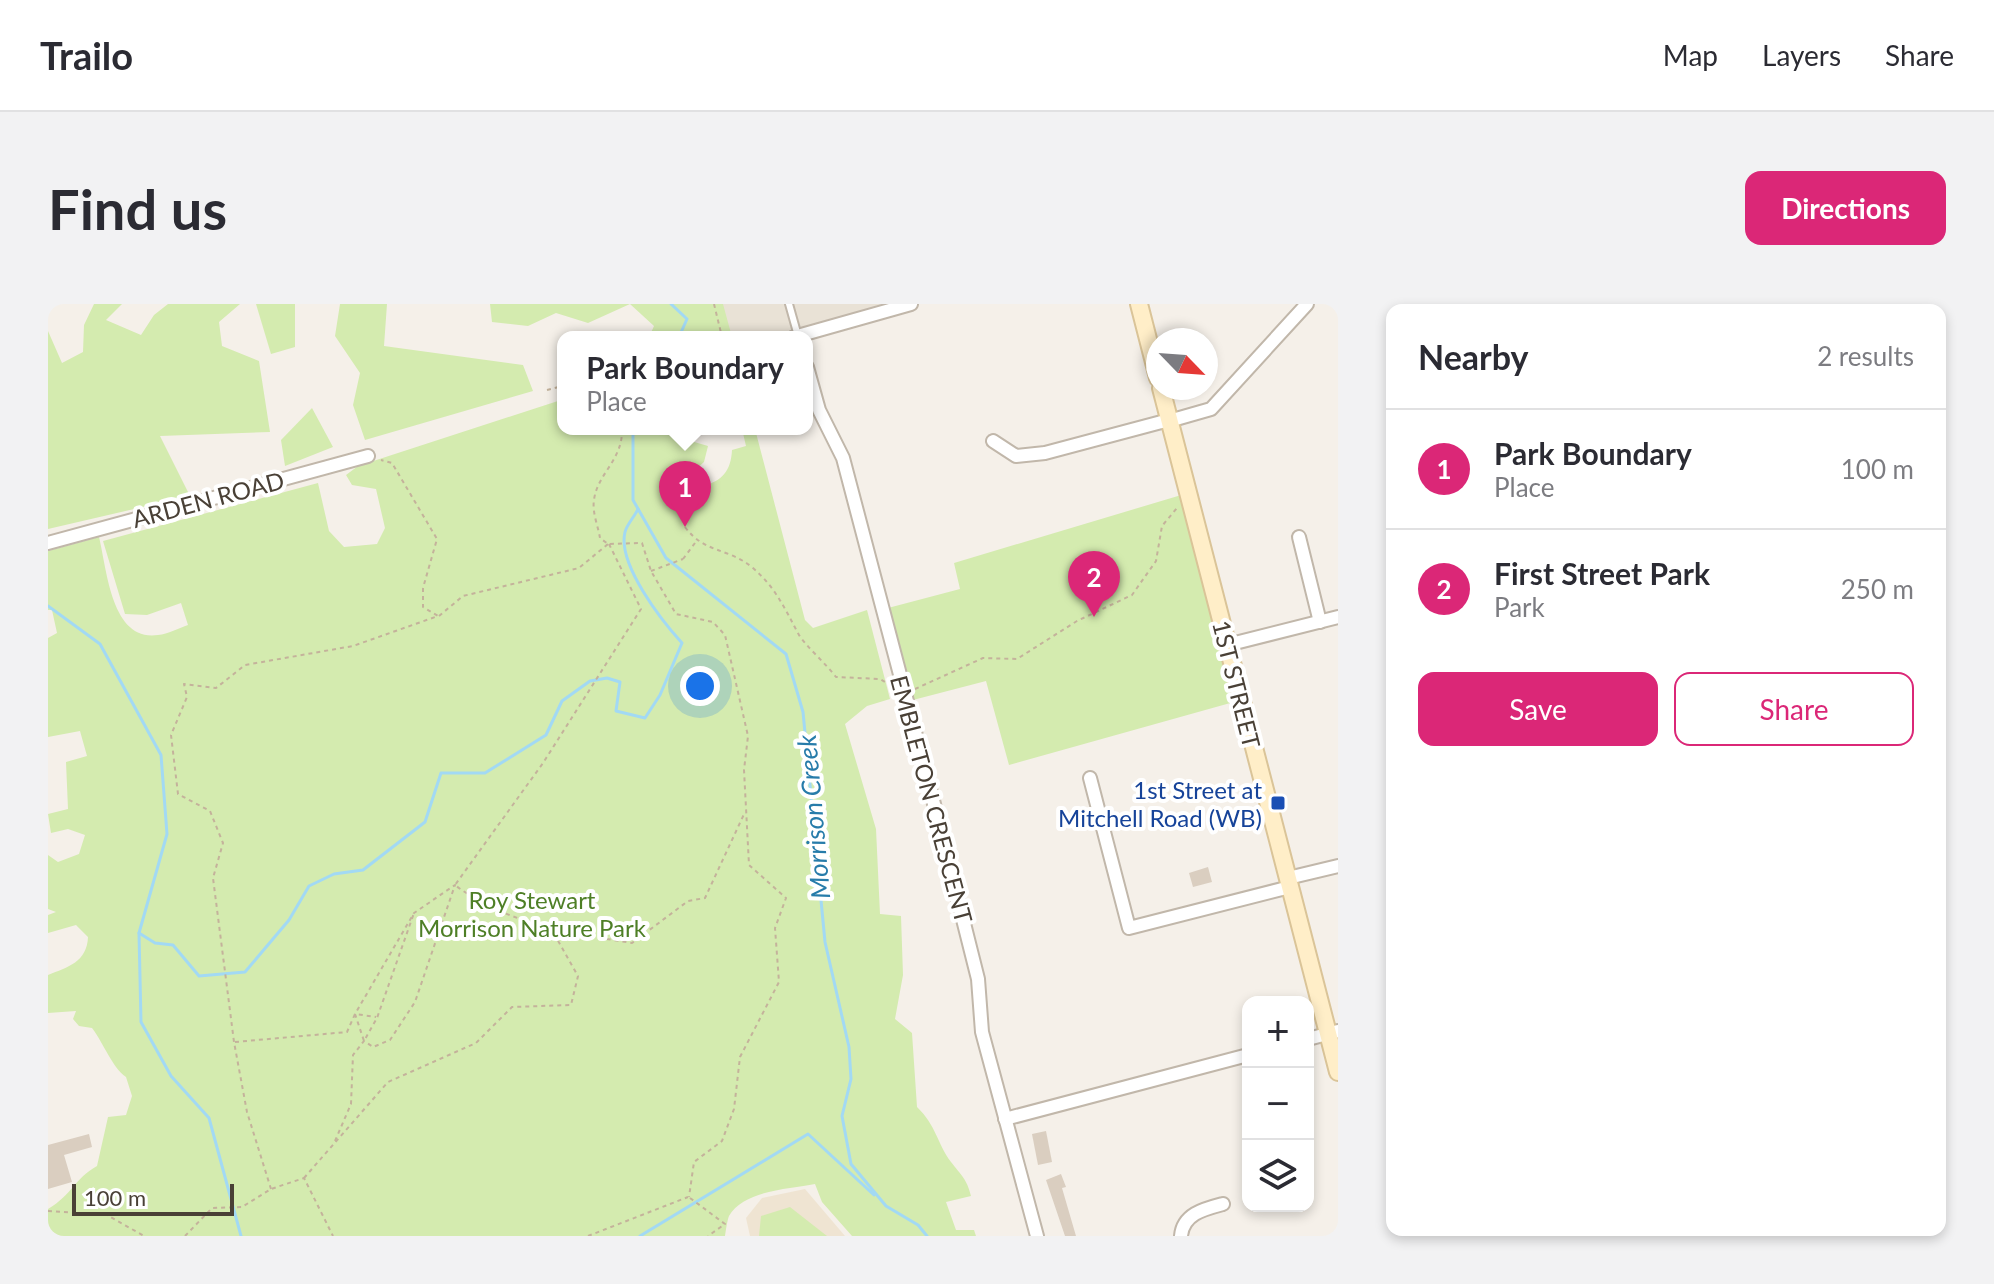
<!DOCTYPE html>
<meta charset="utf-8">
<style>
:root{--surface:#fff;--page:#f2f2f3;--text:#2b2b33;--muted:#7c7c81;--line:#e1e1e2;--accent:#db2777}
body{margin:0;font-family:Lato,sans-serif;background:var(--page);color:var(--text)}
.controls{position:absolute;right:24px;bottom:24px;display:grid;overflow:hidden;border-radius:16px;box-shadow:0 4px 12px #0003}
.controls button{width:72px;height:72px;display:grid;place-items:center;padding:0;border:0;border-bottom:2px solid var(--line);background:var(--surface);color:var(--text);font:40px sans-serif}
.compass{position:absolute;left:1098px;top:24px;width:72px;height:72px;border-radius:50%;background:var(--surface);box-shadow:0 4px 12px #0003;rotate:115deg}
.scale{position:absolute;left:24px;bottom:20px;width:162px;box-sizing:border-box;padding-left:8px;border:4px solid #494036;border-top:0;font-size:22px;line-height:28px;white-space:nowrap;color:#494036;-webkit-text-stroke:6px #fff;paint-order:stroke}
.you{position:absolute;left:652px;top:382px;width:28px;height:28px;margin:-20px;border:6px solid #fff;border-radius:50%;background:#1a73e8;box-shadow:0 0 0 12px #1a73e833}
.badge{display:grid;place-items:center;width:52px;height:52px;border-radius:50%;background:var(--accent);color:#fff;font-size:26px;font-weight:700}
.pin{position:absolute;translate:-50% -66px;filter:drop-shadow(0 2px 4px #0008)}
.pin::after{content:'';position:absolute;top:42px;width:28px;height:24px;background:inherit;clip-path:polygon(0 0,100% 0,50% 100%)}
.popup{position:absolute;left:509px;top:27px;width:256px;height:104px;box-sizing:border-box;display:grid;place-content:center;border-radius:16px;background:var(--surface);filter:drop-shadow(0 2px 6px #0005);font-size:26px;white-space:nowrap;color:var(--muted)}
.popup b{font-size:30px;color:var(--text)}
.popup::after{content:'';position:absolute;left:50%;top:100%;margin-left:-16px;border:16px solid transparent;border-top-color:var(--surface)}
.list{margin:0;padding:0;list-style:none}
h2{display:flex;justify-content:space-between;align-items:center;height:104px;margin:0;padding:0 32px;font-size:34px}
h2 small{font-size:26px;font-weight:400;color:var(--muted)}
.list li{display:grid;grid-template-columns:52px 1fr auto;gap:24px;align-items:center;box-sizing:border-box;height:120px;padding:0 32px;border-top:2px solid var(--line)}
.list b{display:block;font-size:30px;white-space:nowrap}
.list p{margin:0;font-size:26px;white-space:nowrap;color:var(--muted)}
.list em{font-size:26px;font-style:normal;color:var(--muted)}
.actions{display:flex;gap:16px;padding:24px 32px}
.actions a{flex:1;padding:18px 0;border:2px solid var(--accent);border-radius:16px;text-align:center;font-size:28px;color:var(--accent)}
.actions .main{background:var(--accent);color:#fff}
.icon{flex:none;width:44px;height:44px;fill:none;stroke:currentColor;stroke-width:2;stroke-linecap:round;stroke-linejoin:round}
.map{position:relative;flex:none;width:1290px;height:932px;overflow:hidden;border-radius:16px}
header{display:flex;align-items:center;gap:48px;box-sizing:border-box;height:112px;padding:0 40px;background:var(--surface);border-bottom:2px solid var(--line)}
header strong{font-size:38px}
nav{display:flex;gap:44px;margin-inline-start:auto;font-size:28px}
.intro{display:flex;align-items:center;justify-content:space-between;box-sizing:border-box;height:192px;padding:0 48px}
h1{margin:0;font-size:56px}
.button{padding:20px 36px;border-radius:16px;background:var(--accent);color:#fff;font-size:28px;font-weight:700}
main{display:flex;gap:48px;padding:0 48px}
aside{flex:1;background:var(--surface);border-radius:16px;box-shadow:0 4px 12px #0003}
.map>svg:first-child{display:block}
.residential{fill:#e9e2d6}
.education{fill:#efe4d2}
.green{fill:#d4ebaf}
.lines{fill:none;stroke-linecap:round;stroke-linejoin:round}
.stream{stroke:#a2d9f4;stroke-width:3}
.building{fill:#dacec0}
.lane-casing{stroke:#c1b7aa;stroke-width:10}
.street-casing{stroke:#c1b7aa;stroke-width:16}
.secondary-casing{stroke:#dac498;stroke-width:20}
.path{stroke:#c4b29b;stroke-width:2;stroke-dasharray:4 4;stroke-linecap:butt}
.lane{stroke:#fff;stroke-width:6}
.street{stroke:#fff;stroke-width:12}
.secondary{stroke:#ffeec8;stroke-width:16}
.transit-dot{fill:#1a4fb4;stroke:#fff;stroke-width:3}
.labels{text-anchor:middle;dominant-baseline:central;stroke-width:8;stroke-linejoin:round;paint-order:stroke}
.street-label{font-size:24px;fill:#494036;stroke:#fff}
.transit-label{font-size:24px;fill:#164399;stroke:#fff;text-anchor:end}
.park-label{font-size:24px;fill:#4e7f26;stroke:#fff}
.water-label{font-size:26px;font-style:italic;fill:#277caa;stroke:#fff}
</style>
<header>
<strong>Trailo</strong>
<nav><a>Map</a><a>Layers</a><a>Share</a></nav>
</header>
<div class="intro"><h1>Find us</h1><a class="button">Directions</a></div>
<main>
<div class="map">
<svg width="1290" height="932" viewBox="0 0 1290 932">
<rect width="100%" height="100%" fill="#f5f0e9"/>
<polygon class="residential" points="672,0 863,0 746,33 681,33"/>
<polygon class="education" points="757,885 797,932 702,932 698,914 714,894"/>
<g class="green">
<polygon points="46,0 74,0 58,16 93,31 106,11 120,0 192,0 171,18 174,42 211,57 222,128 112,132 142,192 0,225 0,27 14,59 35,48 36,21"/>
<polygon points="208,0 247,0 247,43 223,50"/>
<polygon points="292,0 339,0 336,42 475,61 485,87 317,136 305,101 312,69 287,32"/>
<polygon points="442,0 675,0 684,33 601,33 606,22 582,0 540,19 508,9 480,22 444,18"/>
<path d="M513,96L515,125H632L636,135L660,142L656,158L647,166L655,182C674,177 683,167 684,146L698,142L694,125H707L757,316L765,324L819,306L842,395L819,402L797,420L828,525L832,610L853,612L855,671L847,715L864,729L869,803C888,821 889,839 903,858C913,871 919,875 923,892L898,898L908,926H926L928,932H804L774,898L767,880C742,885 696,886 681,912C679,917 678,926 677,932H0V905C25,890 26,875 49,862L60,813L78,811L84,792L78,773C64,763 56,740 44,724L31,722L25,715L28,707L0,709V671C20,663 39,658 40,633L28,621L0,629V611L8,608L0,605V551L10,558L31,550L37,531L20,525L3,529L0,510L20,505L18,458L39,452L32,427L0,433V334L9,329L4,306H0V247L51,233C59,265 63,338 110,331C120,330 131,324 140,321L133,299L99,311L77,310L55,237L270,179L281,227L296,243L329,240L337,224L328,185L304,181L298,171L310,162Z"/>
<polygon points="264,104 285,143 237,162 233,136"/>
<polygon points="1140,189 1193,396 961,461 938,377 865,396 840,304 912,285 906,259"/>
<polygon points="742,903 779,932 711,932 713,912"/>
</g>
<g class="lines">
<g class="stream">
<polyline points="623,0 639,15 631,33"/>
<polyline points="585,125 585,196 618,254 738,350 755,408 777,638 801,743 803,775 794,812 803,860 838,902 870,921 879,932"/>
<polyline points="0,302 52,340 113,451 119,530 91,629 93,718 123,772 161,814 193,932"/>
<path d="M91,629L107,639L125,641L151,672L197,668L241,616L261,582L286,570L315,566L377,518L393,469H437L498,431L514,397L542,377L559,374L572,378L568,407L597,414L612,391L634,339C614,317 569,260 577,228C579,220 587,212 590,205"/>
<polyline points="592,932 760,830 826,891"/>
</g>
</g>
<g class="building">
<polygon points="1160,563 1164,578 1145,583 1141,569"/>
<polygon points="998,827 1004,858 990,861 984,830"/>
<polygon points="41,830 44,843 16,851 24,878 0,885 0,841"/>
<polygon points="1013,870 1018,883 1014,884 1028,932 1017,932 998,876"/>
</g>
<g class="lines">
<defs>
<polyline id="lane" points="741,0 750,32"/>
<g id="street">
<polyline points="746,33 863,0"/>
<polyline points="759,63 771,106 795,154 885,496 930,675 934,728 989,932"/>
<polyline points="1121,117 1163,105 1259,0"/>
<polyline points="945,137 968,152 997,149 1121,116"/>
<polyline points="1251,233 1272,318"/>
<polyline points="0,239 320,152"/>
<polyline points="1179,341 1290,313"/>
<polyline points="1042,474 1081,624 1242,583"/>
<polyline points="1240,574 1290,562"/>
<polyline points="1260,735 1290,727"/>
<polyline points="957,815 1200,751"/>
<path d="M1133,932C1135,910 1156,905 1175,900"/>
</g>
<g id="secondary">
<polyline points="1091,0 1110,74"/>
<polyline points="1113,84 1290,768"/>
</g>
</defs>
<use href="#lane" class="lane-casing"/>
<use href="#street" class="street-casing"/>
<use href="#secondary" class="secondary-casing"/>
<g class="path">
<polyline points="666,0 674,33"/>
<polyline points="499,86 515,82"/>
<path d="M574,125C575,156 549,170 546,196C544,208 550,222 552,234L560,240L594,239L603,267L628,310L665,318L677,331L700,432L696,466L701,561L738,594L727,624L731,678L692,753L686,805L674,837L646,858L641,893"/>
<path d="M637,223C657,250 680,243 705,264C728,284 737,305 751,331C757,341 779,361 788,373L832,375L844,382"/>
<path d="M561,240L593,305L495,459L407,581C458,620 522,629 584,639L640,597L657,594L697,508"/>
<polyline points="635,255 647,239"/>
<polyline points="603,267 635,255"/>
<polyline points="391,312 415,292 531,264 560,240"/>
<polyline points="867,385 935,354 969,355 1029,317 1084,291 1108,257 1114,222 1129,204"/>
<polyline points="187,738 299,728 307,710 328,713"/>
<polyline points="287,837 303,800 305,751 316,737 325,743 342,736 367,698 407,581 366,609 307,710 316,737 329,714 366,609"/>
<polyline points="256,874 340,778 428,739 464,703 523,701 530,672 505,628"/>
<polyline points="223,885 199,808 186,738 165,574 175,539 162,507 130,490 123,431 139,393 136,380 168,384 197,361 305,342 390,312 375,303 375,284 389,235 344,159 333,156"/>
<polyline points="642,894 677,920 660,932"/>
<polyline points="0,907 59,911 96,932"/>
<polyline points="137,932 164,904 194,903 223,885 256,874 285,932"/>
<polyline points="540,932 640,893"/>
</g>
<use href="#lane" class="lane"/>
<use href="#street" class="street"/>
<use href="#secondary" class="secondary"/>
</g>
<rect class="transit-dot" x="1222" y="491" width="16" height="16" rx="4"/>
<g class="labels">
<g class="street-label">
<text transform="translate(160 195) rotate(-15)">ARDEN ROAD</text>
<text transform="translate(1189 380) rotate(76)">1ST STREET</text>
<text transform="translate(884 495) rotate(75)">EMBLETON CRESCENT</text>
</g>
<g class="transit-label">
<text x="1214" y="485">1st Street at<tspan x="1214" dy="28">Mitchell Road (WB)</tspan></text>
</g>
<g class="park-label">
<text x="484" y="595">Roy Stewart<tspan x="484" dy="28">Morrison Nature Park</tspan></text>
</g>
<g class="water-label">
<text transform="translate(765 513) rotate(-95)">Morrison Creek</text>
</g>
</g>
</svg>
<div class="controls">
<button>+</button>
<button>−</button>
<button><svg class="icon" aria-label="layers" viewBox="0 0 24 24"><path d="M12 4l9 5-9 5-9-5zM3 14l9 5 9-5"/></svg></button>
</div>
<svg class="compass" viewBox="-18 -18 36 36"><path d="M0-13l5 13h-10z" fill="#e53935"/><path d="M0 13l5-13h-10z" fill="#7c7c81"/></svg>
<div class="scale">100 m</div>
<div class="you"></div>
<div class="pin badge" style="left:637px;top:223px">1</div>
<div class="popup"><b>Park Boundary</b>Place</div>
<div class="pin badge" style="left:1046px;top:313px">2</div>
</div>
<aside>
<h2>Nearby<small>2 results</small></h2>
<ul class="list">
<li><span class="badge">1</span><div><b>Park Boundary</b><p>Place</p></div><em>100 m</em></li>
<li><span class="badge">2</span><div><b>First Street Park</b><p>Park</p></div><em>250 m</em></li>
</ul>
<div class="actions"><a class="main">Save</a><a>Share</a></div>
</aside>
</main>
